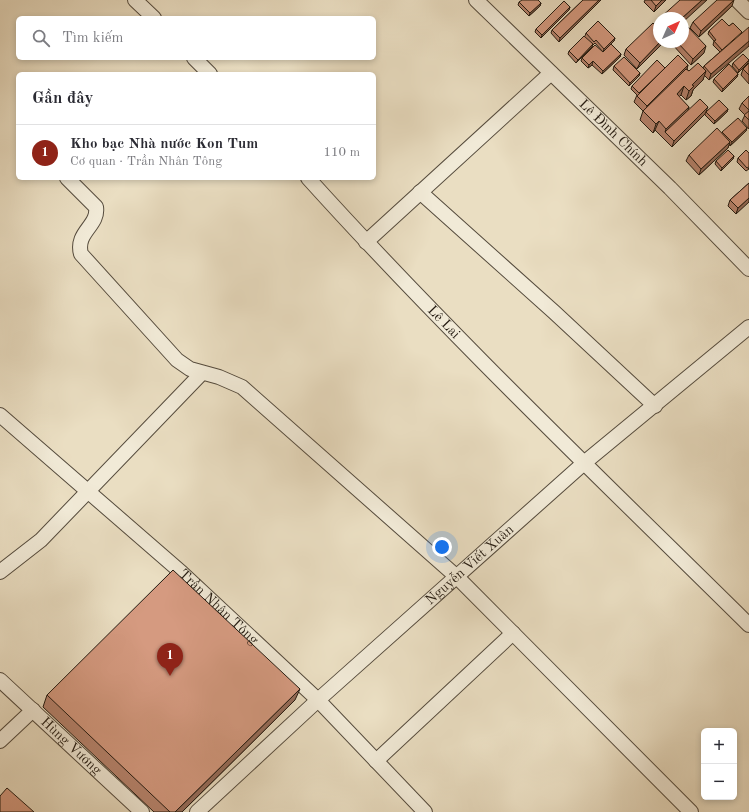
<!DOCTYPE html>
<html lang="vi">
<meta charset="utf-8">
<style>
:root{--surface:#fff;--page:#f7f7f7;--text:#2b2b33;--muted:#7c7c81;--line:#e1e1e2;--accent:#8f2418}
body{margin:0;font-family:"Old Standard TT",serif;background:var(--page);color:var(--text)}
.controls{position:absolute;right:12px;bottom:12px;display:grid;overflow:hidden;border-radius:6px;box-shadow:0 2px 6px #0003}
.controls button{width:36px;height:36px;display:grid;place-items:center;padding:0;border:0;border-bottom:1px solid var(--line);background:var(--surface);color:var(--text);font:20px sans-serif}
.compass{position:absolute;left:653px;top:12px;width:36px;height:36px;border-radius:50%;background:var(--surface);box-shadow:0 2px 6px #0003;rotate:45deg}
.you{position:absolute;left:442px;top:547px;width:14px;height:14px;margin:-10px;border:3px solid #fff;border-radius:50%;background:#1a73e8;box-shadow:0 0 0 6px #1a73e833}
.badge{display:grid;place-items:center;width:26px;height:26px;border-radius:50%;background:var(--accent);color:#fff;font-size:13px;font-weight:700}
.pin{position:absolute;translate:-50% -33px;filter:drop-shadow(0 1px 2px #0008)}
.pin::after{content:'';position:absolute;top:21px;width:14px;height:12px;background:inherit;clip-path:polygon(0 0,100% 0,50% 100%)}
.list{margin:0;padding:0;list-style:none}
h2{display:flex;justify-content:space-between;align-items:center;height:52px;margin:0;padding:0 16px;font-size:17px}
h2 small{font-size:13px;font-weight:400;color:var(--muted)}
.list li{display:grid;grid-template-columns:26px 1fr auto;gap:12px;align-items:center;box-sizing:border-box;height:56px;padding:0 16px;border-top:1px solid var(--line)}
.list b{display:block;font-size:15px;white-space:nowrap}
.list p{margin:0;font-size:13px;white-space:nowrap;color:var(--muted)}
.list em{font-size:13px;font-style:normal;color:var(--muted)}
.icon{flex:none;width:22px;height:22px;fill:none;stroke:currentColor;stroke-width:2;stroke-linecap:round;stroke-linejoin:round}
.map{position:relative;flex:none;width:749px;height:812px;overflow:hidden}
.search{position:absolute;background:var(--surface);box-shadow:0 2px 6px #0003;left:16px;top:16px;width:360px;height:44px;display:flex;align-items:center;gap:10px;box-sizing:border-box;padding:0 14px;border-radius:6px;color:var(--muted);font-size:15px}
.panel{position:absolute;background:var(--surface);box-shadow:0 2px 6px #0003;left:16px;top:72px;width:360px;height:108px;border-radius:6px}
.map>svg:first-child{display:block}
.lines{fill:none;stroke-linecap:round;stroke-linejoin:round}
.minor-casing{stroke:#554b3d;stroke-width:16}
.minor{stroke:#f1ead7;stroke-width:14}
.wall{fill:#b7846e;stroke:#231a11}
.shaded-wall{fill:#956c5a;stroke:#231a11}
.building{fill:#d59a80;stroke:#231a11}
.labels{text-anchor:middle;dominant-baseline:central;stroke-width:3;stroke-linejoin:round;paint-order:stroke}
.street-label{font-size:14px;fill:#231a11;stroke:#f1ead7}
</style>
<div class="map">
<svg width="749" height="812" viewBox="0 0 749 812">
<rect width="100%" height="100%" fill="#eadec2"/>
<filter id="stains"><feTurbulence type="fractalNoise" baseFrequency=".005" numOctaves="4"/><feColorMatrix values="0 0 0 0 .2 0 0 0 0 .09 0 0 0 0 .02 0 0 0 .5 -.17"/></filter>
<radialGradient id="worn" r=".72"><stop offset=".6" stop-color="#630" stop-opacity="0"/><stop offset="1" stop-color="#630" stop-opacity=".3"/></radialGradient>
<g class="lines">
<defs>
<g id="minor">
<polyline points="135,0 154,18"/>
<path id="s1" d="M476,0L670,188L749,269"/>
<polyline points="737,0 749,12"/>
<polyline points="194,58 210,74"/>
<path d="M67,178L96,207C99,226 75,232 81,254L177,360L190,369L219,377L242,387L457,577L691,812"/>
<path id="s2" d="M308,178C448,333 600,478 749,625"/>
<polyline points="420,192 554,312 655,406"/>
<polyline points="366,242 551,73"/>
<path id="s3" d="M0,415L182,573L318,700L425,812"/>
<polyline points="0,572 41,540 201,374"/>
<path id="s4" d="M0,680L142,812"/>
<polyline points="0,741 33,710"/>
<polyline points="376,761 513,633"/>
<path id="s5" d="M197,812L318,700L584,463L749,327"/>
</g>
</defs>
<use href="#minor" class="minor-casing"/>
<use href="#minor" class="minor"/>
</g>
<g class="wall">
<polygon points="583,0 601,0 559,42 551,33 552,30"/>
<polygon points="645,0 666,0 654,12 644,2"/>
<polygon points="519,2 541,3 540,6 529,16 518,5"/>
<polygon points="732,6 699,37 690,28 693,22"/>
<polygon points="570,7 569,10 541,38 535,32 536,29"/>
<polygon points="733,23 709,80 704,75 703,80 693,90 691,96 686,100 681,95 679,97 689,107 688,110 707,111 728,109 727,112 714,124 705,115 705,114 672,147 655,130 653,133 640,120 643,111 634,102 637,95 631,89 632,86 665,68 688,65 687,69 689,71 703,68 704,66 720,52 713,45 714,41 708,34 709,31 729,26"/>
<polygon points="659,29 637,69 624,55 626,49"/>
<polygon points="586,33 615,38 614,41 603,52 595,43 593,45 593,44 592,47 576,63 568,54 569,51 585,36"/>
<polygon points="672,42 683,42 704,53 691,65 672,44"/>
<polygon points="603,52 621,54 620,57 602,74 592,65 588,68 581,61 582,58"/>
<polygon points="733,63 748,63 738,73 732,66"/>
<polygon points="749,63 749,84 741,75 743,69"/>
<polygon points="614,66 640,73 639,76 629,86 613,70"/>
<polygon points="738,74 737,77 722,92 713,82 714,79"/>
<polygon points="749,96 749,129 742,121 745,115 739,109 742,103"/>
<polygon points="747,128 746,131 730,146 729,144 728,148 699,175 686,161 689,155 722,133 722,132"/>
<polygon points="734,156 733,159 721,171 715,164 716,161"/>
<polygon points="738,158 749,169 746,171 737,162"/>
<polygon points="749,183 736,214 728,206 730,200"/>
<polygon points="47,695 295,700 182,812 154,812 43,707"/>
</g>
<g class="shaded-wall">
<polygon points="599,0 601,0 559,42 560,38"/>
<polygon points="662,0 666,0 654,12 656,6"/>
<polygon points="702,0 707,0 683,22 683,18 682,18"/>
<polygon points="734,0 732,6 699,37 701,31"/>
<polygon points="541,3 540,6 529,16 530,13"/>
<polygon points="570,7 569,10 541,38 542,35"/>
<polygon points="615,38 614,41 603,52 604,49"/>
<polygon points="749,41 749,46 709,80 711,74"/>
<polygon points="660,42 664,42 637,69 640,63"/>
<polygon points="593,44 592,47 576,63 578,60"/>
<polygon points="706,46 704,53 691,65 693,59"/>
<polygon points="621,54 620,57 602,74 603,71"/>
<polygon points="749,60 748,63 738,73 739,70"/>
<polygon points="593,61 592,65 588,68 589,65"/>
<polygon points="688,65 686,72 645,112 647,106"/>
<polygon points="706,71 703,80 693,90 691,96 686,100 689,91 692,85"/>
<polygon points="640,73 639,76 629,86 630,83"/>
<polygon points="738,74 737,77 722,92 723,89"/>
<polygon points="684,86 681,95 673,103 677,94"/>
<polygon points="689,107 686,116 665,132 666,129"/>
<polygon points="708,107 705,114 672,147 674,141"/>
<polygon points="728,109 727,112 714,124 715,121"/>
<polygon points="659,121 655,130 653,133 656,124"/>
<polygon points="747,128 746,131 730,146 732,142"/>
<polygon points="730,142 728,148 699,175 701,169"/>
<polygon points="734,156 733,159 721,171 722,168"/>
<polygon points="749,198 749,202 736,214 738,208"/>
<polygon points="300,689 295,700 182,812 175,812"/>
</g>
<g class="building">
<polygon points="522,0 538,0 541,3 530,13 519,2"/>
<polygon points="583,0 599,0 560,38 552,30"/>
<polygon points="651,0 662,0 656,6"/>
<polygon points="680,0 702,0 682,18 660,18"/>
<polygon points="717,0 734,0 701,31 693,22"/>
<polygon points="564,1 570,7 542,35 536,29"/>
<polygon points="722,19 729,26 733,23 742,32 722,50 714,41 716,40 709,31"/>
<polygon points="598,21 615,38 604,49 596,40 594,42 586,33"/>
<polygon points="653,23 659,29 659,42 660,42 640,63 626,49"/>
<polygon points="687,26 706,46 693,59 677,42 683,42 683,30"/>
<polygon points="749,27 749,41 711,74 704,66"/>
<polygon points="584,36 593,44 578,60 569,51"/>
<polygon points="611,44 621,54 603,71 593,61 589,65 582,58 595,45 603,52"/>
<polygon points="743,54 749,60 739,70 733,63"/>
<polygon points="678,55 688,65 647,106 637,96"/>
<polygon points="624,57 640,73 630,83 614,66"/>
<polygon points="657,60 665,68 639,93 632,86"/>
<polygon points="698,63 706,71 692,85 694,86 689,91 684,86 677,94 689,107 666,129 659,121 656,124 643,111 686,69 689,71"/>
<polygon points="749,63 749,75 743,69"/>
<polygon points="729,64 738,74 723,89 714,79"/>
<polygon points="749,96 749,110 742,103"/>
<polygon points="700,99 708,107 674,141 665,132"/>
<polygon points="719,100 728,109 715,121 706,112"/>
<polygon points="749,111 749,120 744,115"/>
<polygon points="738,118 747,128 732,142 722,132"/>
<polygon points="717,128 730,142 701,169 689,155"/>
<polygon points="728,150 734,156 722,168 716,161"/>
<polygon points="746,150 749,153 749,167 747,168 738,158"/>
<polygon points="749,183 749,198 738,208 730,200"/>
<polygon points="173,570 300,689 175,812 170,812 47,695"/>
<polygon points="7,788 34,812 0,812 0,796"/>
</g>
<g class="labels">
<g class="street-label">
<text stroke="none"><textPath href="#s1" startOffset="191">Lê Đình Chính</textPath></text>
<text stroke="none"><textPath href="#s2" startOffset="198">Lê Lai</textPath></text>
<text stroke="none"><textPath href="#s5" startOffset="368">Nguyễn Viết Xuân</textPath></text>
<text stroke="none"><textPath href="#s3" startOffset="291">Trần Nhân Tông</textPath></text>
<text stroke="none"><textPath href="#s4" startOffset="97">Hùng Vương</textPath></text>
</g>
</g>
<rect width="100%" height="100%" filter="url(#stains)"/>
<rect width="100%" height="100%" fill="url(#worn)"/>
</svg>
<div class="controls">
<button>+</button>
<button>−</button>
</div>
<svg class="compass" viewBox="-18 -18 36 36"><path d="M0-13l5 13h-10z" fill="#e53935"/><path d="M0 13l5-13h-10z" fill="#7c7c81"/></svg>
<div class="you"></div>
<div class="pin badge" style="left:170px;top:676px">1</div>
<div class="search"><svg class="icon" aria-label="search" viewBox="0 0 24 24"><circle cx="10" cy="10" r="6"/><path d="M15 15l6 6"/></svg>Tìm kiếm</div>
<section class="panel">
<h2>Gần đây<small></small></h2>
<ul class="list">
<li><span class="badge">1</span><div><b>Kho bạc Nhà nước Kon Tum</b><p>Cơ quan · Trần Nhân Tông</p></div><em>110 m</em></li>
</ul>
</section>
</div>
